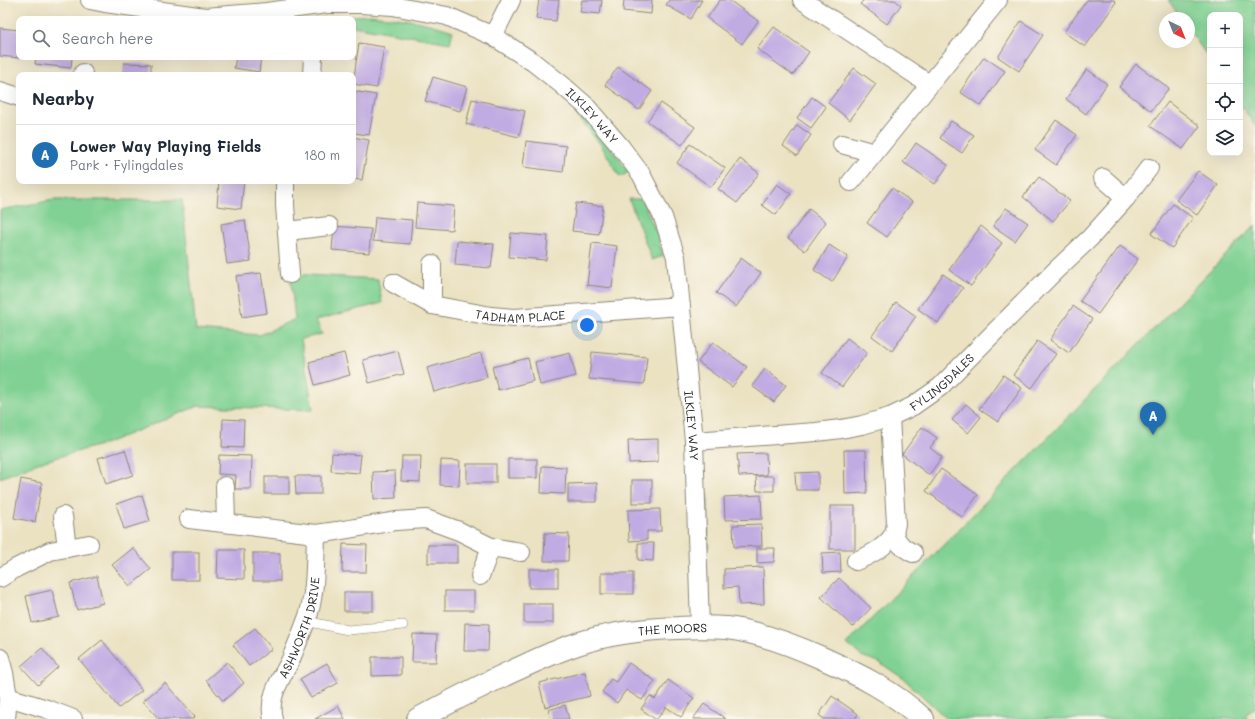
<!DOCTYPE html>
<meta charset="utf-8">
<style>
:root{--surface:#fff;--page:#f6f6f7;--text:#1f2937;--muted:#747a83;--line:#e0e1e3;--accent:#1f6fb2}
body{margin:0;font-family:Mali,sans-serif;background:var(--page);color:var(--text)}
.controls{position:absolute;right:12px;top:12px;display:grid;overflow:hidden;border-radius:8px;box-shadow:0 4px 16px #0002}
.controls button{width:36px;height:36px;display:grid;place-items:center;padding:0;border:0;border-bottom:1px solid var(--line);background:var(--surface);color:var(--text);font:20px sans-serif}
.compass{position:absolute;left:1159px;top:12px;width:36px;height:36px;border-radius:50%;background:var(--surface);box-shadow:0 4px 16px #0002;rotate:137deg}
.you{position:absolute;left:587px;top:325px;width:14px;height:14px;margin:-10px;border:3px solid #fff;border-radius:50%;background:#1a73e8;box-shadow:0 0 0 6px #1a73e833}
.badge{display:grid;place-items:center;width:26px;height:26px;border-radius:50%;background:var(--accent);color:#fff;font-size:13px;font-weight:700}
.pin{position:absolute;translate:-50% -33px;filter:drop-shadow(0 1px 2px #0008)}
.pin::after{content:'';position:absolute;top:21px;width:14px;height:12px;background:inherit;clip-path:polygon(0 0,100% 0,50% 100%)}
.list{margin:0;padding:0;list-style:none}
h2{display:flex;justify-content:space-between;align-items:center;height:52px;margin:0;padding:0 16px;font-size:17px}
h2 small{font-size:13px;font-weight:400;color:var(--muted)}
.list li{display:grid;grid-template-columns:26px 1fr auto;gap:12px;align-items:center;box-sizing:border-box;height:60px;padding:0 16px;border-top:1px solid var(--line)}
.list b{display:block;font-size:15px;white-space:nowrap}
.list p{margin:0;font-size:13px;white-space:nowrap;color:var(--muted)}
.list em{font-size:13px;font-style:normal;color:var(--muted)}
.icon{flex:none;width:22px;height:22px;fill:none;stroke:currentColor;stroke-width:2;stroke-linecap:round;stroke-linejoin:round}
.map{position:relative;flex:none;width:1255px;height:719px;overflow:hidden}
.search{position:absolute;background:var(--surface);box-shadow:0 4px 16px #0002;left:16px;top:16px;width:340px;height:44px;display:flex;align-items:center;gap:10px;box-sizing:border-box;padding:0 14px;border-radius:8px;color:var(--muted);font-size:15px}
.panel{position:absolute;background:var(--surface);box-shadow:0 4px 16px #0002;left:16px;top:72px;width:340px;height:112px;border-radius:8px}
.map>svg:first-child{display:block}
.green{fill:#80d193;stroke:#567e5f}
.building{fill:#c1abe3}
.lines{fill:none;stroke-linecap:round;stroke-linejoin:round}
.service-casing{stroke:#8b8676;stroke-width:10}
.minor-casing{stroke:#8b8676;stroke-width:20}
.tertiary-casing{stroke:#8b8676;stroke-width:24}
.service{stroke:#fff;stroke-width:9}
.minor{stroke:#fff;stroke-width:18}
.tertiary{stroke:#fff;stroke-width:22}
.labels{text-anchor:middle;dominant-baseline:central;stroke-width:3.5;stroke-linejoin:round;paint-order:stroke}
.street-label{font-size:12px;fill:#2b2b2b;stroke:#fbf7ec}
</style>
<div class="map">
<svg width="1255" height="719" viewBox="0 0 1255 719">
<rect width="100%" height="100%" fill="#fbf7ec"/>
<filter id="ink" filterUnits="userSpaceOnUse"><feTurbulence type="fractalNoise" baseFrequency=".025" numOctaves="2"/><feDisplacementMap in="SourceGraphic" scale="8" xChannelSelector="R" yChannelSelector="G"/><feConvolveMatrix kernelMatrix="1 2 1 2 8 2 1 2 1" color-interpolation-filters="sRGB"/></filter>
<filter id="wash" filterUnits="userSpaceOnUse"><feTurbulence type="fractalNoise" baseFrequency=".012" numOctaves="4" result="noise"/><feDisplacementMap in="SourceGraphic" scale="16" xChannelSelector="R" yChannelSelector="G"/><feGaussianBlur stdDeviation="0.9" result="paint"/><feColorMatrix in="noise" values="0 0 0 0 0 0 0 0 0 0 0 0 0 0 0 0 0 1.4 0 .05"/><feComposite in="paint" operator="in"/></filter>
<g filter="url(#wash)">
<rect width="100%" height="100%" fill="#ebe2c2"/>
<g class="green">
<polygon points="1168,0 1255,0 1255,126 1240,104 1240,15 1210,15 1210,60 1189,30 1189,18 1181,18"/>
<path d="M370,15C400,18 424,21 453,31L450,43L353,26V19H344L353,16Z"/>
<polygon points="581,112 606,142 629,172 620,177 601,145 576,114"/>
<path d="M629,199H641C650,217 659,236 663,256L652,260Z"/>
<polygon points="54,200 182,200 196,330 260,335 295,319 290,274 378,279 382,303 316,320 322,334 301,339 313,410 198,406 107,443 38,463 0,478 0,210"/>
<polygon points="1255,225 1255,708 1245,715 1248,719 947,719 904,679 879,662 861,656 847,644"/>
<polygon points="708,494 708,548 702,547 698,501"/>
</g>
<g id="blocks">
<g class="building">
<polygon points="539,0 559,0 556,21 536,19"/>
<polygon points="582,0 602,0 600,14 580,12"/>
<polygon points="624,0 652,0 651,14 623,11"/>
<polygon points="669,0 702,0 691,19 666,5"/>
<polygon points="720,0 729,0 758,21 742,44 707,18"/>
<polygon points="864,0 895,0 901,5 887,24 860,4"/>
<polygon points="1087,0 1114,0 1116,2 1085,47 1064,32"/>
<polygon points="1021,21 1043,35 1019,71 998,57"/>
<polygon points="774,27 809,52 793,75 757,49"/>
<polygon points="0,28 19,30 19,58 0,56"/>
<polygon points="359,43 384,47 377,88 353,84"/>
<polygon points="36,57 72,57 71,68 35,64"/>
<polygon points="236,57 261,57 259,72 234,68"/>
<polygon points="984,57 1005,71 981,106 960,92"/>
<polygon points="124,63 151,64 151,75 123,75"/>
<polygon points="1136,64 1169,88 1151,111 1119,87"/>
<polygon points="618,67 652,91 639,110 605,85"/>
<polygon points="854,68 876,84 850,120 828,103"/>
<polygon points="1087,69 1107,84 1086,114 1066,99"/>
<polygon points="433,77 467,87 460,111 425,101"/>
<polygon points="353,91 376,95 369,135 353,133"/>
<polygon points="812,97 826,107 811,128 797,118"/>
<polygon points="472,99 525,111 519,137 466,124"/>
<polygon points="1168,102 1200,126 1183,149 1150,126"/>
<polygon points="661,103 695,127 682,145 647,121"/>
<polygon points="1056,120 1077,135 1056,165 1035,150"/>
<polygon points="951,121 974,135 962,153 940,138"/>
<polygon points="797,125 811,135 797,156 783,146"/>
<polygon points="353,137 369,140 362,180 353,179"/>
<polygon points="526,141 566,146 563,172 523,167"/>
<polygon points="916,143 948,165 935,184 903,162"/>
<polygon points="690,144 725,168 711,187 677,163"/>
<polygon points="740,159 759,173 737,203 718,189"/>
<polygon points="1198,171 1218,185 1197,215 1176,200"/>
<polygon points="1039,177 1070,201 1053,221 1023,197"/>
<polygon points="219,181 244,181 241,209 217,206"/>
<polygon points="777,184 791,194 776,215 762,205"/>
<polygon points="892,188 912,202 887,237 867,223"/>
<polygon points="417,203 454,206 452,230 415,227"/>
<polygon points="576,203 603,206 599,234 572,231"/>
<polygon points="1173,204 1193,218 1172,248 1151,234"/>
<polygon points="1006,208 1028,223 1015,241 993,226"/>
<polygon points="809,209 826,222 805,251 788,238"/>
<polygon points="375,217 412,220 410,244 373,241"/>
<polygon points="245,220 251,261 227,264 221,224"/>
<polygon points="334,226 371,229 369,253 332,250"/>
<polygon points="981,226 1002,243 971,286 949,270"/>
<polygon points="511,233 548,236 546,260 509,257"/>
<polygon points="457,241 494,244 491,268 455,265"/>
<polygon points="592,243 617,246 612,288 587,285"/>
<polygon points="829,245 848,257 832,282 814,270"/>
<polygon points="1120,246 1138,259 1098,314 1080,301"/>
<polygon points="741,258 761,273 736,307 716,293"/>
<polygon points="261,273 267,313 242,317 236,276"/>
<polygon points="943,274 963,288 938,323 918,309"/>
<polygon points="896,302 916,316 892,351 872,336"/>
<polygon points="1073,306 1092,319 1069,353 1050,340"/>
<polygon points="847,338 867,353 842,387 822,373"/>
<polygon points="1037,341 1056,354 1032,388 1013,375"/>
<polygon points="713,342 747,367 732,387 698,362"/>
<polygon points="398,351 404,374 369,383 363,360"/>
<polygon points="592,352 647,357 644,384 589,379"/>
<polygon points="344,353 350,375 315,385 309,362"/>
<polygon points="481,353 487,377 434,392 427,368"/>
<polygon points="570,353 576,376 540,385 535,362"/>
<polygon points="528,358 533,381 498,390 492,367"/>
<polygon points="765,369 786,385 774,402 752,386"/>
<polygon points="1003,375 1022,388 998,422 979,409"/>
<polygon points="966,404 981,417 968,433 952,420"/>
<polygon points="223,419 244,420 243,448 222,447"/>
<polygon points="922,427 937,438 930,448 942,457 929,475 902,454"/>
<polygon points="658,439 658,462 629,463 628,440"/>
<polygon points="125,450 133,475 106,484 98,458"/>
<polygon points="844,450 866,450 867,493 845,494"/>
<polygon points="332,453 361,455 359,473 331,471"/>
<polygon points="766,453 767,475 739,476 737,454"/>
<polygon points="219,455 252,456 251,489 235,489 236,475 218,474"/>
<polygon points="402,456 421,456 420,482 401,481"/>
<rect x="508" y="459" width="29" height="19"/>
<polygon points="441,460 460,461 459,486 440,485"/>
<rect x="467" y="464" width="29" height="19"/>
<polygon points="542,466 566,467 565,494 541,493"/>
<polygon points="941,469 978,495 962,517 926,491"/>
<polygon points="395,471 396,498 374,499 373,472"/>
<polygon points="818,472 818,490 796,490 795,473"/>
<polygon points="295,476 321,476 321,494 296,494"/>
<polygon points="756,476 774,476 774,491 757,491"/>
<rect x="265" y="477" width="24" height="17"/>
<polygon points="21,479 42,483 35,522 14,518"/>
<rect x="632" y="480" width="20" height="23"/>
<polygon points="597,483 597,502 568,502 568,484"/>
<polygon points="142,495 150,521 124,529 116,504"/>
<polygon points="761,495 762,519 725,520 724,497"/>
<rect x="830" y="506" width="25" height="43"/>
<polygon points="660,509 661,531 647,531 647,540 629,541 628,510"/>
<polygon points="761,524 762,546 734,547 733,525"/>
<polygon points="545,533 569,534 568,561 544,561"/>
<polygon points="638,543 654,543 653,561 638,560"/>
<polygon points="343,544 367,545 366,572 342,572"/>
<rect x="428" y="545" width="29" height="18"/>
<polygon points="133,548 151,569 130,586 112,565"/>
<polygon points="757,548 775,548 774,562 757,563"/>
<polygon points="218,550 244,550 244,579 217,578"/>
<rect x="172" y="552" width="27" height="28"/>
<polygon points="840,552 841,572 823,573 822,553"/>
<rect x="253" y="553" width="27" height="28"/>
<polygon points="763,567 764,604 739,605 738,587 724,588 724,569"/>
<rect x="529" y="569" width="29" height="19"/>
<rect x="601" y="573" width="32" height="21"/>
<polygon points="97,576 103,603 77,610 70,583"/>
<polygon points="839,578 871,608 853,627 821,597"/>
<polygon points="52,590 59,617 32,623 26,596"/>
<rect x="445" y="591" width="29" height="19"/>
<rect x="344" y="592" width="29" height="19"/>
<rect x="524" y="604" width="29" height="19"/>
<polygon points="465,623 489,624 488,651 464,651"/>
<polygon points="255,628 272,649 249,666 233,645"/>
<polygon points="413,634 437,635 436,662 412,662"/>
<polygon points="102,640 142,690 119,708 79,659"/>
<polygon points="42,648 58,667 38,685 21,666"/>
<polygon points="372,657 401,657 401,675 372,676"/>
<polygon points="227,662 244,683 223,701 206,680"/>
<polygon points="327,663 338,683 311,698 300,679"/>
<polygon points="629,663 655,681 642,700 626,690 617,703 602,692 611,679 616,682"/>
<polygon points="585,672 590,696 545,707 539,683"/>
<polygon points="668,680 694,698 681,717 666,707 657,719 655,719 641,709 650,696 655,699"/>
<polygon points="165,683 195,717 193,719 159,719 143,701"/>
<polygon points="832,696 858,714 855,719 824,719 819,715"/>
<polygon points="704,704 726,719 693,719"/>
<polygon points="565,705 569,719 551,719 548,710"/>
<polygon points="338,706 345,719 315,719"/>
</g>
</g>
</g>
<g filter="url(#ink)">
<use href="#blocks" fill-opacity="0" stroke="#8b8676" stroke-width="1"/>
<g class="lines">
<defs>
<polyline id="service" points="306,621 348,630 403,625"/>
<g id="minor">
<path id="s1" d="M90,0L105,3L205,17L267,12L327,4H361L393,6L447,16L493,36L533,62L561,84L585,105L620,146L641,174L663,217L676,257L694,441L700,627"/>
<polyline points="802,0 929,84"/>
<polyline points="493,36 511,0"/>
<polyline points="83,75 83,73"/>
<polyline points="312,75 313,57"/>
<polyline points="0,91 19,97"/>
<polyline points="842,144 874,153"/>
<polyline points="1103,178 1126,198"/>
<polyline points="285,181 285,205 290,274"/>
<polyline points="851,182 998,0"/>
<polyline points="288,231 329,226"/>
<polyline points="432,264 432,305"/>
<path id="s2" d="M393,283L432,305L491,316L514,318L681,306"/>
<path id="s3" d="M694,441L816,432L841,429L862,425L890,417L913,406L940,387L1056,270L1090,238L1126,198L1149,168"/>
<polyline points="225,486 226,523"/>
<polyline points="63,516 67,548"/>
<polyline points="189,519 316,534 337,531 396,521 426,519 459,531 491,547 521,552"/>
<path d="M894,534C898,544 903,548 913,553"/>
<path d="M856,561C869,556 888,546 894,533C895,531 895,527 896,524L890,417"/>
<polyline points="480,576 491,547"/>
<polyline points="0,578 16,568 50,551 89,544"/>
<polyline points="0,658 4,673 8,697 6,719"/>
<polyline points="8,697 47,709 73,719"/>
<path id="s4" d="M273,719C267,696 282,678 291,659C297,644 304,628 309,613C316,587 315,560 316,534"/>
</g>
<g id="tertiary">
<path id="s5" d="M418,719C453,700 488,682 524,666C541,658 559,650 577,644C610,633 644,629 678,628C695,627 711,627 727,628C759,632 793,645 822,658C858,674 894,692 923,719"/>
</g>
</defs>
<use href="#service" class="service-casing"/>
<use href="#minor" class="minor-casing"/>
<use href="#tertiary" class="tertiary-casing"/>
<use href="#service" class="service"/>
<use href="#minor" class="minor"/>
<use href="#tertiary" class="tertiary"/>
</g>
</g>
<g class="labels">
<g class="street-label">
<text stroke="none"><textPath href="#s1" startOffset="538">ILKLEY WAY</textPath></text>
<text stroke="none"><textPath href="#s2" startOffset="134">TADHAM PLACE</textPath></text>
<text stroke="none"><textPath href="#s3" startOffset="261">FYLINGDALES</textPath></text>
<text stroke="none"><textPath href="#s1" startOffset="874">ILKLEY WAY</textPath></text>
<text stroke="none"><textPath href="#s4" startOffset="97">ASHWORTH DRIVE</textPath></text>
<text stroke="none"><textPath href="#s5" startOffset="273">THE MOORS</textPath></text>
</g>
</g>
</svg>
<div class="controls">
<button>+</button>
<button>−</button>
<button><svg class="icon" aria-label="locate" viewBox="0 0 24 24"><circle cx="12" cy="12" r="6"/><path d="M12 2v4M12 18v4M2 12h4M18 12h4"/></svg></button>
<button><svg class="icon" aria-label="layers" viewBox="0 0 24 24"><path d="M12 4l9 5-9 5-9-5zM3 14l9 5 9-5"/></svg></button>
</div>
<svg class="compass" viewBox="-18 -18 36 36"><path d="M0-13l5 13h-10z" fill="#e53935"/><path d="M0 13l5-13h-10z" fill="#747a83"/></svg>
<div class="you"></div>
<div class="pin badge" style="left:1153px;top:435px">A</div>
<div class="search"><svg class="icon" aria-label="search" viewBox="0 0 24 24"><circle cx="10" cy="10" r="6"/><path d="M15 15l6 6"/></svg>Search here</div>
<section class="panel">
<h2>Nearby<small></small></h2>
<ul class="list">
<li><span class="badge">A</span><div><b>Lower Way Playing Fields</b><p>Park · Fylingdales</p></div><em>180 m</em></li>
</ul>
</section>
</div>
